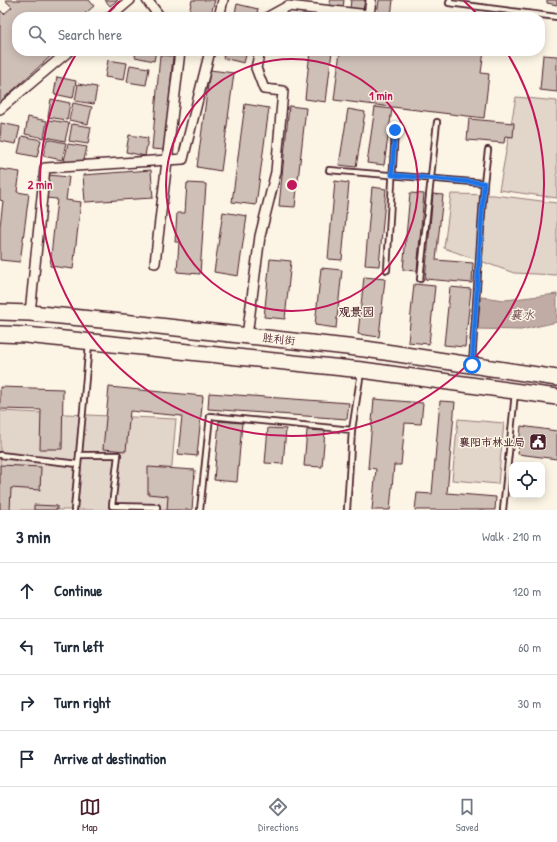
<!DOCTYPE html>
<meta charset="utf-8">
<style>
:root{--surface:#fff;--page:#f6f6f7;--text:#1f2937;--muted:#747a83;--line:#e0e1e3;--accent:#4a1f2b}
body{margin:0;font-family:"Patrick Hand","LXGW WenKai TC",sans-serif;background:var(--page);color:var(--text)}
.controls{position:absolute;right:12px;bottom:12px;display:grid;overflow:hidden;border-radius:8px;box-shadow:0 2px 10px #0003}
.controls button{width:36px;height:36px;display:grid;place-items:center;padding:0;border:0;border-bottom:1px solid var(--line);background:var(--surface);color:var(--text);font:20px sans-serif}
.stop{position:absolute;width:12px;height:12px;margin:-9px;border:3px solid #1a73e8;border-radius:50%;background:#fff}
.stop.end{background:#1a73e8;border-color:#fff;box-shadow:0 1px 4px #0008}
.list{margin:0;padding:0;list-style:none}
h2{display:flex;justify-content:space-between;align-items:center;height:52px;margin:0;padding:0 16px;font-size:17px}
h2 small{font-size:13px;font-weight:400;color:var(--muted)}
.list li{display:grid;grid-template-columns:26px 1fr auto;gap:12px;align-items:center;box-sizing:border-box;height:56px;padding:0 16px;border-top:1px solid var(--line)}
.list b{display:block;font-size:15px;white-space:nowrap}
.list em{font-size:13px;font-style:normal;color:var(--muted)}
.icon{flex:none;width:22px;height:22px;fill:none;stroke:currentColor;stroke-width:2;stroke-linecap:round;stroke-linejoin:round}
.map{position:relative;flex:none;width:557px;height:510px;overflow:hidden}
.search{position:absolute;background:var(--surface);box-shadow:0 2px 10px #0003;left:12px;right:12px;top:12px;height:44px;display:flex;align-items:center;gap:10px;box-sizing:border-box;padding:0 14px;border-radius:16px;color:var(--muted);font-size:15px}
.sheet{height:276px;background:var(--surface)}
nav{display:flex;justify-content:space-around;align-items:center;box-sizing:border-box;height:56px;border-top:1px solid var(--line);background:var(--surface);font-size:11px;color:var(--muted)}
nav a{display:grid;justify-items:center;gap:2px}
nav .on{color:var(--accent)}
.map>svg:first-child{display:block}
.green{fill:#e2d5ca;stroke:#967a7a}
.water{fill:#c0aca5;stroke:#917474}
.building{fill:#cfc0b7;stroke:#4a1f2b}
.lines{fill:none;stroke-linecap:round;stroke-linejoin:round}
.service-casing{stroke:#4a1f2b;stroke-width:8}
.minor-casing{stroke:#4a1f2b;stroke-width:12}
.trunk-casing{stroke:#4a1f2b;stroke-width:18}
.service{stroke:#fcf5e5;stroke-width:4.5}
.minor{stroke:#fcf5e5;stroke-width:9}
.trunk{stroke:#fcf5e5;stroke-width:15}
.route{stroke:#1a73e8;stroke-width:5}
.ring{fill:none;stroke:#c2185b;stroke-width:2}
.labels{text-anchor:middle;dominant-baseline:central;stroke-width:3;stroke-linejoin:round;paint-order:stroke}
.street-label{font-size:11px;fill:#4a1f2b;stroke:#fcf5e5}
.poi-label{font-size:11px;font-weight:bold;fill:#4a1f2b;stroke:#fcf5e5;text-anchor:end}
.neighbourhood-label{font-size:12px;font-weight:bold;fill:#4a1f2b;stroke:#fcf5e5}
.water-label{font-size:12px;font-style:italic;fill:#6d4950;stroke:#fcf5e5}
.centre{fill:#c2185b;stroke:#fcf5e5;stroke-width:2}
.ring-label{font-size:12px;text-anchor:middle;font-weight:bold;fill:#c2185b;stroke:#fcf5e5;stroke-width:3;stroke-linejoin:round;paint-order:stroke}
</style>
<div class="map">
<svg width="557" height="510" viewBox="0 0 557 510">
<rect width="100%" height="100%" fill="#fcf5e5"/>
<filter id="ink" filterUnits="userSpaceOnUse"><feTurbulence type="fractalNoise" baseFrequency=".025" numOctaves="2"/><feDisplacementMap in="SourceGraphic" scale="8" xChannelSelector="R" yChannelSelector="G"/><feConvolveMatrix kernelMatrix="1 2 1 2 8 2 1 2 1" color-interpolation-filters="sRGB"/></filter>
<g filter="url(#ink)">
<g class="green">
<polygon points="516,97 557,101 557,198 499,190"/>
<polygon points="451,194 494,195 557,203 557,275 514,273 444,248"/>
<polygon points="0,411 176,419 168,510 0,510"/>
<polygon points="458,419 504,423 498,484 452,480"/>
</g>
<polygon class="water" points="557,294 557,322 521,330 477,329 481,297 505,300"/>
<g class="building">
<polygon points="5,0 89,0 94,6 81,17 17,17 17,51 48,51 52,55 0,102 0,10 4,14 12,7"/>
<polygon points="105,0 118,0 110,6"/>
<polygon points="192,0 215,0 210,17 188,17"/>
<polygon points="330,0 344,0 343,8 330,6"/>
<polygon points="351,0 365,0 363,10 350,8"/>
<polygon points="379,0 393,0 391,16 377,14"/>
<polygon points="547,0 557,0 557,5 547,3"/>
<polygon points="237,4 258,9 256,17 234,17"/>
<polygon points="136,51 156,51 154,61 135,57"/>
<polygon points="225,51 247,51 244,63 223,58"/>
<polygon points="310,51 332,51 326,102 305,99"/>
<polygon points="340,51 484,51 481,73 489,74 484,118 334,100"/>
<polygon points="160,55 173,56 165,150 152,149"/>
<polygon points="543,55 557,56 557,92 540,90"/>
<polygon points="108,60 127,63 124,80 105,77"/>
<polygon points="130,65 149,68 146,85 127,82"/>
<polygon points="210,70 234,73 221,171 197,167"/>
<polygon points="57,77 76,81 73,98 54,94"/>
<polygon points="78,84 97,87 94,104 75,101"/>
<polygon points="51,99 70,103 67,120 48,117"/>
<polygon points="73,103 92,107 88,124 69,120"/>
<polygon points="245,104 269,108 256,205 232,202"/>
<polygon points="289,106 306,108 295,207 279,206"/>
<polygon points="375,107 392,109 384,165 367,163"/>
<polygon points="348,109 365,112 356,167 339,165"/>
<polygon points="28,117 47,121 44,138 25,134"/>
<polygon points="469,119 514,123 513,137 505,136 504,143 467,140"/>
<polygon points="49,120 69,123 65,141 46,137"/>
<polygon points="1,123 20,127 16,144 0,141"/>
<polygon points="72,124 91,127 88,144 69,141"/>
<polygon points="129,135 148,138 145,156 126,152"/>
<polygon points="22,136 41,140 37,157 18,153"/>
<polygon points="47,139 66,143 62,160 43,156"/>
<polygon points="68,144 87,147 83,164 64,161"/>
<polygon points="0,169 20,172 17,192 29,194 20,262 0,260 0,226 3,201 0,200"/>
<polygon points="151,170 153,198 85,202 83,175"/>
<polygon points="48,175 69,177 66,200 81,202 73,269 50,266 57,199 45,198"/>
<polygon points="335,181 349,183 342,260 328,259"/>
<polygon points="187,183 206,184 200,274 177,272 179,242 175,242 177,213 185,213"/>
<polygon points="372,187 386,189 379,266 365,265"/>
<polygon points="410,193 424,194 417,271 403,270"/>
<polygon points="433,194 443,195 436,260 473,263 472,283 425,279"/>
<polygon points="223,212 247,216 238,276 214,272"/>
<polygon points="270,259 291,261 285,319 264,317"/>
<polygon points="321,268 342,270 336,328 315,325"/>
<polygon points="364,277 385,279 379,337 358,334"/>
<polygon points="414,284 435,286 429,344 408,342"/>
<polygon points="450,287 471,289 465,347 444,345"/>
<polygon points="0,387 63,389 62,449 40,449 41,410 0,409"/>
<polygon points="109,387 203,396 197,456 178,454 182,416 130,411 126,451 103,449"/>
<polygon points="209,393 349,403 347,419 208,409"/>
<polygon points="374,399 423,403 421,424 405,423 401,465 394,465 390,510 372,510 376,469 368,468"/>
<polygon points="440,401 455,402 447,493 496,497 495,510 415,510 417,493 432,494"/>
<polygon points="219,421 242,423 237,482 214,480"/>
<polygon points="521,426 557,431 557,459 518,454"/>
<polygon points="268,428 286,429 283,464 265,463"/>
<polygon points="307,430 325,431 322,467 304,466"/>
<polygon points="0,465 41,467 40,490 11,488 10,510 0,510"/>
<polygon points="148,467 195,470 192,510 167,510 168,496 148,494"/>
<polygon points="34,505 57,506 57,510 34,510"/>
</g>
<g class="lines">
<defs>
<g id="service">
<polyline points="450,0 449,3 557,17"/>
<polyline points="329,170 484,183"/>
<polyline points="387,270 395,130"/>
<polyline points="420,279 437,122"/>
<polyline points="472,363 484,183 488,150"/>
<polyline points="0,455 78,464"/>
<polyline points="79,455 118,455 112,506 157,507 157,510"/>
<polyline points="74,510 89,344"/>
<polyline points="200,510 210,416 352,430"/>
<polyline points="347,510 352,430 361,372"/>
<polyline points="503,510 515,393"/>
</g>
<g id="minor">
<polyline points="147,0 160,17"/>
<polyline points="110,17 130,0"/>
<polyline points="219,17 223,0"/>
<polyline points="268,17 288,6 369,15 371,0"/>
<polyline points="0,109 69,51"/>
<polyline points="155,263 180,51"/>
<polyline points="30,313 45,168 183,159 210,51"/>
<polyline points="247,336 260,236 276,172 283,91 264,89 256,68 260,51"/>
</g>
<g id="trunk">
<polyline points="0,312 30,313 132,323 365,349 557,378"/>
<polyline points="0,334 26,335 362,370 557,397"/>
</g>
</defs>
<use href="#service" class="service-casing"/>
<use href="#minor" class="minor-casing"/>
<use href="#trunk" class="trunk-casing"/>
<use href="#service" class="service"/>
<use href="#minor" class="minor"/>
<use href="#trunk" class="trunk"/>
</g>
</g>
<g class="lines" filter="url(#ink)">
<polyline class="route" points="395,130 392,175 484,183 472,365"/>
</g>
<g class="ring">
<circle cx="292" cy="185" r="126"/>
<path d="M105 16A252 252 0 0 1 120 1M464 1A252 252 0 0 1 479 16M506 51A252 252 0 1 1 78 51"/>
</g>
<defs>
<symbol id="civic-square" viewBox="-11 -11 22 22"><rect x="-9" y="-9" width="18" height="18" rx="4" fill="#4a1f2b" stroke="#fcf5e5"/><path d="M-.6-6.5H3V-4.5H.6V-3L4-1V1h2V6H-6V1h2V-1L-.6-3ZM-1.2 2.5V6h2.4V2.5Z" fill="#fff"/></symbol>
</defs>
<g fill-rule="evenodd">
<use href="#civic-square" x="528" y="432" width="20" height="20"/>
</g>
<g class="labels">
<g class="street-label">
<text transform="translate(279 339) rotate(6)">胜利街</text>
</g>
<g class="poi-label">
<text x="525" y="442">襄阳市林业局</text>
</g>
<g class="neighbourhood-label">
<text x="356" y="311">观景园</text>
</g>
<g class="water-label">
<text x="522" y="314">襄水</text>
</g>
</g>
<circle cx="292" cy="185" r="6" class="centre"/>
<g class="ring-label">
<text x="381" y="100">1 min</text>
<text x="40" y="189">2 min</text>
</g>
</svg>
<div class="controls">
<button><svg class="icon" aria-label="locate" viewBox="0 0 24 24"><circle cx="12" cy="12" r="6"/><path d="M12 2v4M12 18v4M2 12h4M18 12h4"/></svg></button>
</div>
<div class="stop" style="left:472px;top:365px"></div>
<div class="stop end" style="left:395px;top:130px"></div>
<div class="search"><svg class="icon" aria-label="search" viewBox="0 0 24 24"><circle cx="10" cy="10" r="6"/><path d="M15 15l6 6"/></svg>Search here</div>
</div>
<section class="sheet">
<h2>3 min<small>Walk · 210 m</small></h2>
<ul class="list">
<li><svg class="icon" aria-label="ahead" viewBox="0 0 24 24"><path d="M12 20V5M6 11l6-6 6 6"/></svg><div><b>Continue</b></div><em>120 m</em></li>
<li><svg class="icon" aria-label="left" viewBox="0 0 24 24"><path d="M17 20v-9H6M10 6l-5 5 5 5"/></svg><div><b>Turn left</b></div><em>60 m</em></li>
<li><svg class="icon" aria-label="right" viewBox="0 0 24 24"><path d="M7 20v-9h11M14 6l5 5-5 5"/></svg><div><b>Turn right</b></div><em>30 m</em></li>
<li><svg class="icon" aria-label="arrive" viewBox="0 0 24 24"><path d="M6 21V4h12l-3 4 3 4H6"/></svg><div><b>Arrive at destination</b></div></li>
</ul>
</section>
<nav>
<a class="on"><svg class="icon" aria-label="map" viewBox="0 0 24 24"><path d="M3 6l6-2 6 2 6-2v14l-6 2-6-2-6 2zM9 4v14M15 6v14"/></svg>Map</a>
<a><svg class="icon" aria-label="directions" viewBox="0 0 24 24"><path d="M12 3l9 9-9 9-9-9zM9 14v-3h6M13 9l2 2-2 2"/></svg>Directions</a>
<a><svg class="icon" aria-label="saved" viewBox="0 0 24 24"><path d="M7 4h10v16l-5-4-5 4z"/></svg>Saved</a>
</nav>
